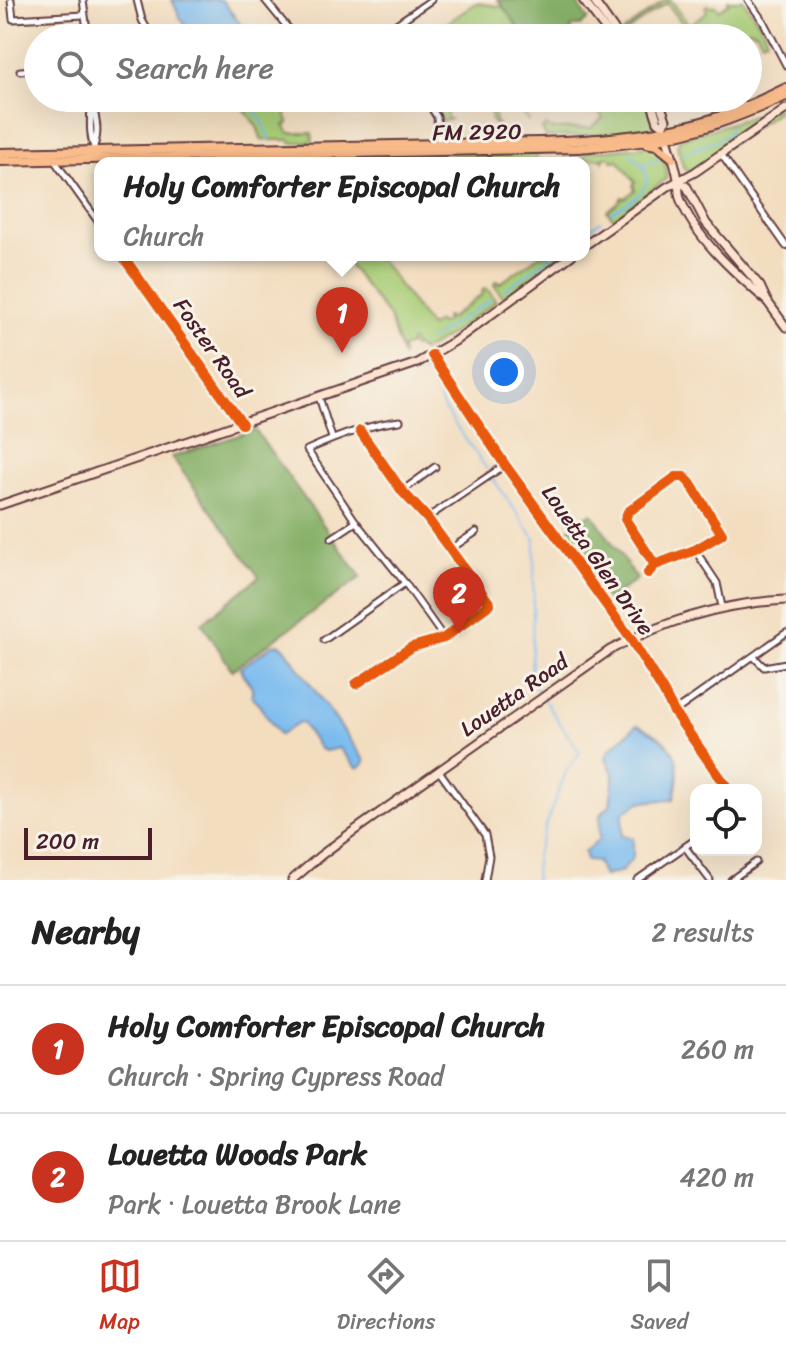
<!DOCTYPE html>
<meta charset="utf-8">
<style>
:root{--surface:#fff;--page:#f6f6f6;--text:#222;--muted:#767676;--line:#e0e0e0;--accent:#c8321e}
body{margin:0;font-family:Sriracha,sans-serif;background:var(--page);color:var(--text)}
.controls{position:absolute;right:24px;bottom:24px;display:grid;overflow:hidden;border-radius:16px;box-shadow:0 8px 32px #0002}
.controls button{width:72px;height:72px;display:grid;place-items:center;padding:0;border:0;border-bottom:2px solid var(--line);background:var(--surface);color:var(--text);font:40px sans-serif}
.scale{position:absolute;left:24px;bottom:20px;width:128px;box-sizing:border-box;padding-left:8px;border:4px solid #4a1f2b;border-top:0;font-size:22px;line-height:28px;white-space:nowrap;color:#4a1f2b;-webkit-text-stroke:6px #f7f3e8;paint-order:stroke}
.you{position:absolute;left:504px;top:372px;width:28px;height:28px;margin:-20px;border:6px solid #fff;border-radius:50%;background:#1a73e8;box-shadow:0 0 0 12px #1a73e833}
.badge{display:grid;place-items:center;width:52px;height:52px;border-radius:50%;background:var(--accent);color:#fff;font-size:26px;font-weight:700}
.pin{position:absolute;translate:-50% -66px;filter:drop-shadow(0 2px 4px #0008)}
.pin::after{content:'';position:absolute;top:42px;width:28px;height:24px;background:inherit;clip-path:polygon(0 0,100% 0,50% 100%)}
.popup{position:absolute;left:94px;top:157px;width:496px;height:104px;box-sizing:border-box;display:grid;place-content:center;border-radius:16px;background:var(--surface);filter:drop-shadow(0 2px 6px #0005);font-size:26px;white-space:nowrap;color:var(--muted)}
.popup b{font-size:30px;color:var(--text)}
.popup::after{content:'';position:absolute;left:50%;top:100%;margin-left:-16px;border:16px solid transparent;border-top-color:var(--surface)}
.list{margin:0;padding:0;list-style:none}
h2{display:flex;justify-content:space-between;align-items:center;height:104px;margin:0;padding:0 32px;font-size:34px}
h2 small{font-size:26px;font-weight:400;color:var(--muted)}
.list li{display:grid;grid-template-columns:52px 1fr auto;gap:24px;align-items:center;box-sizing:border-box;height:128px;padding:0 32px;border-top:2px solid var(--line)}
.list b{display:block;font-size:30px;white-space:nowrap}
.list p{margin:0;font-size:26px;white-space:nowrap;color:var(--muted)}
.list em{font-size:26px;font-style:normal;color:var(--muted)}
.icon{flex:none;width:44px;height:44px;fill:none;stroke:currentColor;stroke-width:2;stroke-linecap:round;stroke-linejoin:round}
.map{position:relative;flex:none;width:786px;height:880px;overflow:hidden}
.search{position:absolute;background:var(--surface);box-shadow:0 8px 32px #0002;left:24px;right:24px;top:24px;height:88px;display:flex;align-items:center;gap:20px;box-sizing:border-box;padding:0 28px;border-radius:44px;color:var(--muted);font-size:30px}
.sheet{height:360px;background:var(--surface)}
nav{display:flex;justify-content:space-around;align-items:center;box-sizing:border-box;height:112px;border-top:2px solid var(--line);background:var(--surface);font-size:22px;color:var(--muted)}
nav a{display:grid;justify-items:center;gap:4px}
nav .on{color:var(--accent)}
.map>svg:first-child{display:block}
.green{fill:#a9cd77;stroke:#7a7651;stroke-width:2}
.forest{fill:#86b068;stroke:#68684a;stroke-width:2}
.water{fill:#7abbef;stroke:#626d8d;stroke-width:2}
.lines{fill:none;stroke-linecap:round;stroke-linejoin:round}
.stream{stroke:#7abbef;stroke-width:2}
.minor-casing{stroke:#633c41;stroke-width:9}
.tertiary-casing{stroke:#633c41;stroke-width:10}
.secondary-casing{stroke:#633c41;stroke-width:11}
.primary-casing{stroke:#633c41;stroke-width:12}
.minor{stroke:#fff;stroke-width:5}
.tertiary{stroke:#fff;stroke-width:6}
.secondary{stroke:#fde4d1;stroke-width:7}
.primary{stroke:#fabc8b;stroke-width:8}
.cycleway-casing{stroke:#f7f3e8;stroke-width:15}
.cycleway{stroke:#e8590c;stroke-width:10}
.labels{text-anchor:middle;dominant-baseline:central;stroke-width:6;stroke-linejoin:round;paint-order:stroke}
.street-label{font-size:22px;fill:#4a1f2b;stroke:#f7f3e8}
</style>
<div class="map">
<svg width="786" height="880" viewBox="0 0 786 880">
<rect width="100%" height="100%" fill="#f7f3e8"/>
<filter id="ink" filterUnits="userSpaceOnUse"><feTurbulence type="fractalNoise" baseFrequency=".0125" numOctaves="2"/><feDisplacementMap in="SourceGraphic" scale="16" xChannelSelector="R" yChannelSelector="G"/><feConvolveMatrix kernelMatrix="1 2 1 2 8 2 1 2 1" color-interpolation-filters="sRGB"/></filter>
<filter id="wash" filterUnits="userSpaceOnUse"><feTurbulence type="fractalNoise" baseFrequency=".006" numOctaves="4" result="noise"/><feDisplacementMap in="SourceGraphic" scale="32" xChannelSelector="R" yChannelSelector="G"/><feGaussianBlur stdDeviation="1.8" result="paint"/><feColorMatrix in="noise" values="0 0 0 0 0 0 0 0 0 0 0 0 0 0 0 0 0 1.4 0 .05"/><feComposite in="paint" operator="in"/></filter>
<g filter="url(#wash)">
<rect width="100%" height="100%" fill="#f3ddbf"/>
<g class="green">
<polygon points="665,0 671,0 689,25 707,12 705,7 708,5 711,7 715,5 719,10 729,3 728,0 743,0 762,27 767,39 762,41 756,31 753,32 751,29 729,38 693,38 667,3 634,26 623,35 620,34"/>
<polygon points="476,3 504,7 526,38 508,38 509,34 496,28 495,31 491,30 491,26 479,26 479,29 476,30 475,27 462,32 463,35 461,37 459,35 455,38 426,38"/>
<polygon points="236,98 287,98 286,119 288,120 289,124 284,125 289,133 312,133 313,140 309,142 291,143 290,140 262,140 257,127"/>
<path d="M442,98C449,98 456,97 462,99C475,103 482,107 495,104L496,100L501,106L505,104L502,98H511L529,121L516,107H499L498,109L495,110V123L499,125H495L491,120V108L456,109L453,103L451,104V109L447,110V118L450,119L442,121L435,104Z"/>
<path d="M587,98H619L622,106L629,107L635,103L636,98H646L654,123C653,124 652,126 651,128C639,135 564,136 546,137L542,129L546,126L551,129L591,128L603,118Z"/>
<polygon points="775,106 778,111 696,168 690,171 684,169 677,145 680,139 744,119"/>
<path d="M648,146C662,148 668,166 666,179L615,218L612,217L607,211L619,202L622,197L625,198L635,190L633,185L635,182L618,160L612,161L611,157H604L603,161L602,158L585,159L584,161V155L587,152Z"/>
<polygon points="534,153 537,155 536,161 533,162 493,163 490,159 483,159 482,162 479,159 464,159 464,163 461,159 454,160 455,163 445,163 445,158 448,154"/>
<polygon points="341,255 377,255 430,327 438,322 441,324 446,321 445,317 447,316 449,319 483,294 482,291 485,289 489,291 496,301 453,333 423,351 415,346 413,347 413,341 410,341 410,345 402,348 403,358 389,317"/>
<polygon points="540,255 560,255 506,296 502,296 494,285 495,282 498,281 499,284"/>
</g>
<g class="forest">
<polygon points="498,0 576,0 576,3 588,19 580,26 574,26 566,38 526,38"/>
<polygon points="255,430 361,577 232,670 202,623 259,577 172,457"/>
<polygon points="592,513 637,579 607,601 563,533"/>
</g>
<g class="water">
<polygon points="172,0 222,0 251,38 193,38 181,19"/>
<polygon points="279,644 284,647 365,761 363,765 358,768 355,767 339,748 325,751 320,749 302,723 299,722 280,735 252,695 252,688 240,668 273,645"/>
<path d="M637,725C676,742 684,759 674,799L640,802L623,813L622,836L633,838V857L622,871L604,876L597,862L586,860L584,852L599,840L600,815L610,805L614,775L606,758L609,750Z"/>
</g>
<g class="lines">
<g class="stream">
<polyline points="245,98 263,123 270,141"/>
<polyline points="681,154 716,141 729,133 730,127"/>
<polyline points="643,165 660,158"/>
<path d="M611,213C627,202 657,190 643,167C639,161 634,158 630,152"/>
<polyline points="584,233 601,221"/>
<polyline points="504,290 553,255"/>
<polyline points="430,340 491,299"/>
<polyline points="421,370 431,379 444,409 487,469"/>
<polyline points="494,480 535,539 531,681 541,695"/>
<polyline points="535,880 536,855 549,816 566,772 580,752 544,700"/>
</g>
</g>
</g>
<g filter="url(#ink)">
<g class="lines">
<defs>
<g id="minor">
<polyline points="11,0 13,19 84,15"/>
<polyline points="83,0 88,38"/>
<polyline points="137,0 142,20 152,38"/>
<polyline points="265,0 288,28 303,38"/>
<polyline points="748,0 763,21 786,65"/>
<polyline points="376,38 431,0"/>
<polyline points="20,71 38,70"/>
<path d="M91,98C91,117 88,133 95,151"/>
<polyline points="425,98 437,117 439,146"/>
<path d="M92,105C97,118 99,134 94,146"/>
<polyline points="721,154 786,246"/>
<polyline points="54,160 100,224"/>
<polyline points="122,255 241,423"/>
<polyline points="319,397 332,438"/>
<path d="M400,421C369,424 336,437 307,450L356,522L405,583L444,638"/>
<polyline points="402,491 435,467"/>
<polyline points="427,518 505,465"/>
<polyline points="332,538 356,522"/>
<polyline points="449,550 476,532"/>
<polyline points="695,550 717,583 722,607"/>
<polyline points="648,573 655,565 695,550 722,534 690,483 684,477 676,477 628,512 625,519 655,565"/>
<polyline points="631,639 663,691 674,712 729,790"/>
<polyline points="324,640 405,583"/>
<polyline points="754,657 764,667 786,663"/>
<polyline points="356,684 412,647 444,638 490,604 427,518 402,491 360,431"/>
<polyline points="674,712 786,633"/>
<polyline points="439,771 485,835 489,856 485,880"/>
<polyline points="685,847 710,880"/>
<polyline points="637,880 696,839"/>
<polyline points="731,880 756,862"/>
</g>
<polyline id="tertiary" points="432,355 505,465 631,639"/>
<g id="secondary">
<polyline points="583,0 612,38"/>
<polyline points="593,0 620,38"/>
<polyline points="650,98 658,122 663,125"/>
<path d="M658,98L666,120L663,125C668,143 675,161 678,179C679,186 678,191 680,198C694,237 736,274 767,301"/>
<polyline points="679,181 687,187 706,223 760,286 767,301 786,327"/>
<polyline points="584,246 667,187 695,172 786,109"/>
<polyline points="0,505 417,363 455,341 572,255"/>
<path d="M292,880L320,856L348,835L610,650C666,620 723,603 786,600"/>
</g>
<g id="primary">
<polyline points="646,143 657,145 673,158"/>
<path d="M0,153L540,142C591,140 644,137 694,124C726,116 756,103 786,88"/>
<path d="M0,161L579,148C608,145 638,144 667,137C708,129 747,113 786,96"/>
</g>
</defs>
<use href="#minor" class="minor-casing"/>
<use href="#tertiary" class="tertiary-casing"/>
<use href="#secondary" class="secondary-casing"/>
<use href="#primary" class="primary-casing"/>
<use href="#minor" class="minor"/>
<use href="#tertiary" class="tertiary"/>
<use href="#secondary" class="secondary"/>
<use href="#primary" class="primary"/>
<defs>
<g id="cycleway">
<polyline points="122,255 242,424"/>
<polyline points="432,355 505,465 631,639 663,691 674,712 729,790"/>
<polyline points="648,573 655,565 695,550 722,534 690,483 684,477 676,477 628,512 625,519 655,565"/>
<polyline points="356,684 412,647 444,638 490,604 427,518 402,491 360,431"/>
</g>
</defs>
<use href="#cycleway" class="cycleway-casing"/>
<use href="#cycleway" class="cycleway"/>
</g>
</g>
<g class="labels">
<g class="street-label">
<text transform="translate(477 132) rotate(-1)">FM 2920</text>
<text transform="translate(212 348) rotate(55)">Foster Road</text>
<text transform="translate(598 560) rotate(55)">Louetta Glen Drive</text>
<text transform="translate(514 695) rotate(-35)">Louetta Road</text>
</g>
</g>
</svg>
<div class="controls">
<button><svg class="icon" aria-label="locate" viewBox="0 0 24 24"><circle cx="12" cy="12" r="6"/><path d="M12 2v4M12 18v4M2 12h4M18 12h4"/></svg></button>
</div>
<div class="scale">200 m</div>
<div class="you"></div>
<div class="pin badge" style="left:342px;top:353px">1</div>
<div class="popup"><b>Holy Comforter Episcopal Church</b>Church</div>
<div class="pin badge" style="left:459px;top:633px">2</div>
<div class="search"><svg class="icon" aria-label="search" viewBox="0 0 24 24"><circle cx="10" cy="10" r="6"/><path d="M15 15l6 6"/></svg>Search here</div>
</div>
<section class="sheet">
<h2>Nearby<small>2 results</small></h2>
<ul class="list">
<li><span class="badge">1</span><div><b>Holy Comforter Episcopal Church</b><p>Church · Spring Cypress Road</p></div><em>260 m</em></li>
<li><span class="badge">2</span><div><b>Louetta Woods Park</b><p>Park · Louetta Brook Lane</p></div><em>420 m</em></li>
</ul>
</section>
<nav>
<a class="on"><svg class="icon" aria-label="map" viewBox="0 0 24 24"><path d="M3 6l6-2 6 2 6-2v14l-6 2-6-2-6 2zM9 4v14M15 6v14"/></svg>Map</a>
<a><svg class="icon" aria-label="directions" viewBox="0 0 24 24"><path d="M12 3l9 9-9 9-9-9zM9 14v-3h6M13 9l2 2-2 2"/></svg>Directions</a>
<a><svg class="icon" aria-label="saved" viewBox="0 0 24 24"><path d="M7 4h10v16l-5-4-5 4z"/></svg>Saved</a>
</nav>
